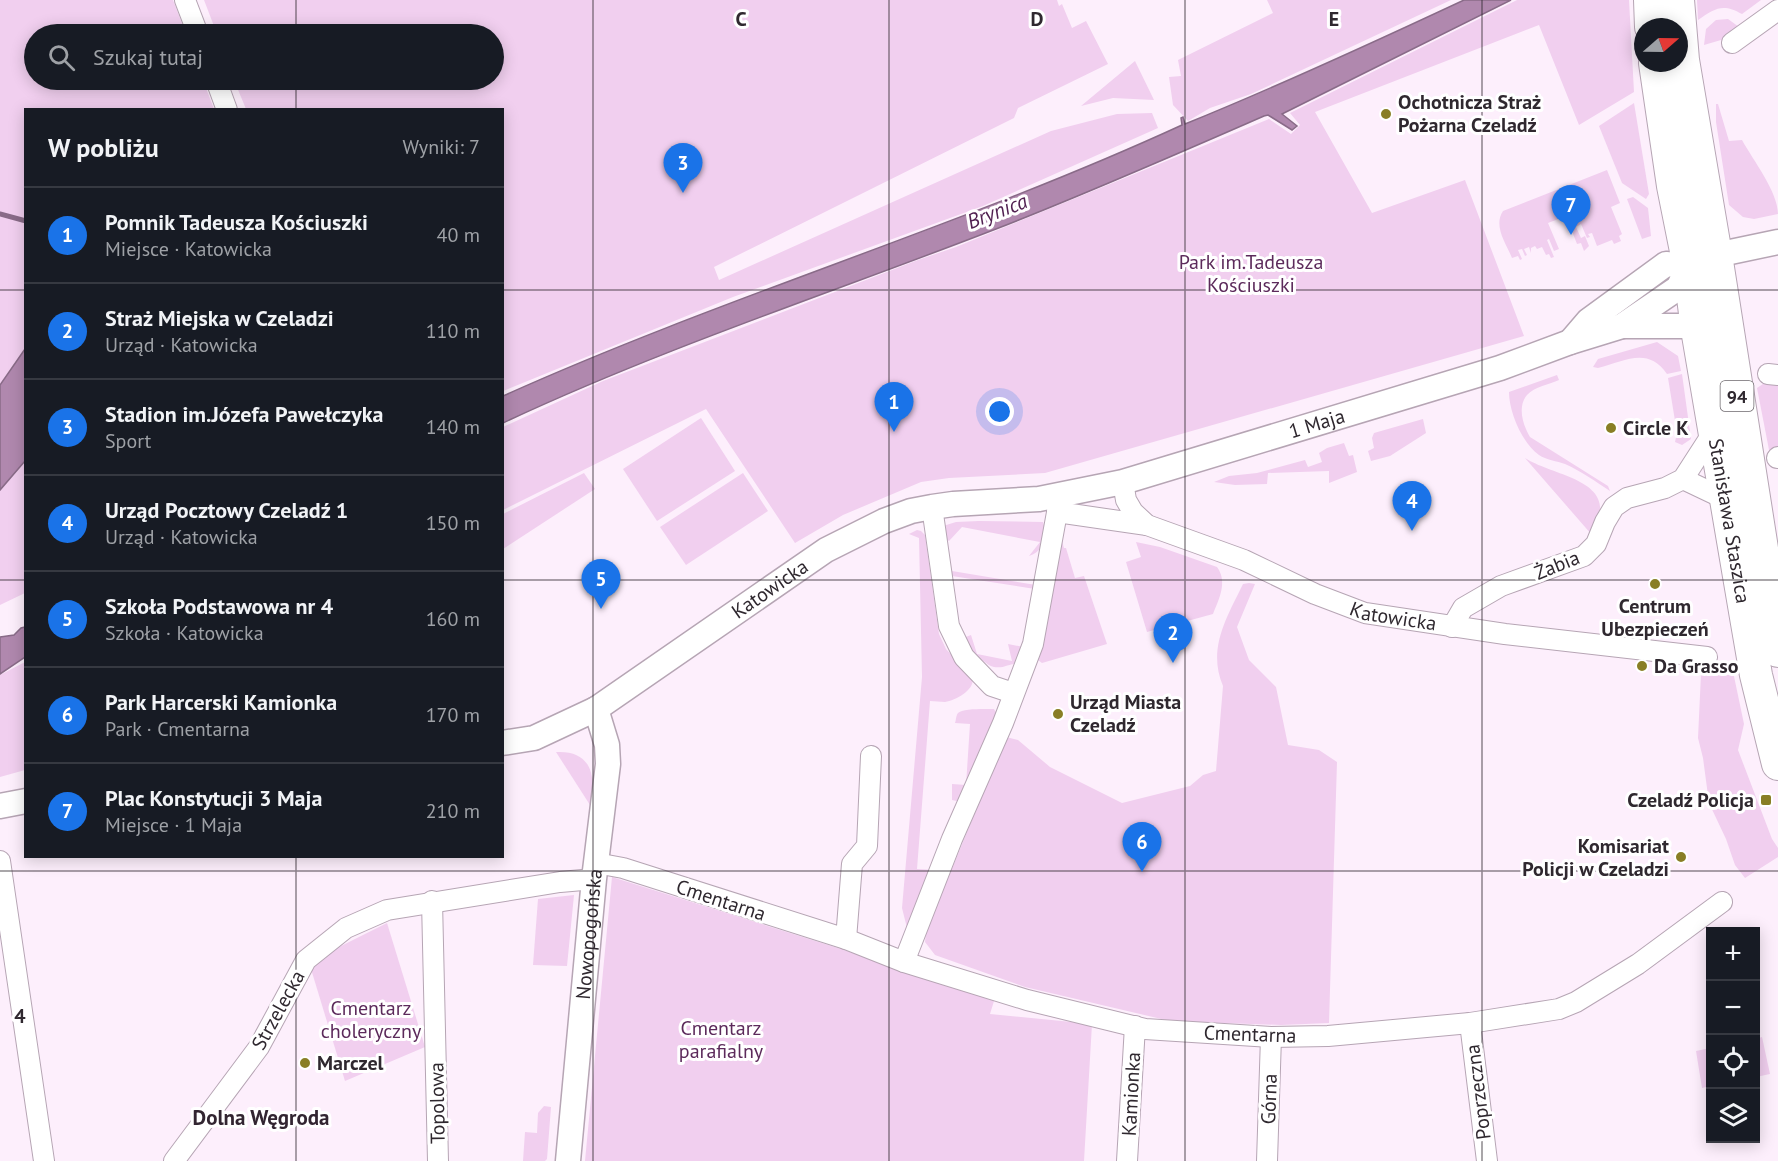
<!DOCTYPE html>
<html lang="pl">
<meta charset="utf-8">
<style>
:root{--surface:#171b24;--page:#242831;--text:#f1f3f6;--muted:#9ea1a6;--line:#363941;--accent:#1a73e8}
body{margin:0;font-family:"PT Sans",sans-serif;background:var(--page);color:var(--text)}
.controls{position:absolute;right:18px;bottom:18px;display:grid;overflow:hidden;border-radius:0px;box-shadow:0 3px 15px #0003}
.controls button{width:54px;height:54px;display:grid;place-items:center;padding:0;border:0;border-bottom:2px solid var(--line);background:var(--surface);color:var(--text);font:30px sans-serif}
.compass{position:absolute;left:1634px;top:18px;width:54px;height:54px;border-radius:50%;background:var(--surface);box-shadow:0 3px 15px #0003;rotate:70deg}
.you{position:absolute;left:1000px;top:412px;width:21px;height:21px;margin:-15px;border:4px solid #fff;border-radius:50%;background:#1a73e8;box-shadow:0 0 0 9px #1a73e833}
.badge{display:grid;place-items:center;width:39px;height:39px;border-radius:50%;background:var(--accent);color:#fff;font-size:20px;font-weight:700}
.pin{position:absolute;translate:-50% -50px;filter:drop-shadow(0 2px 3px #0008)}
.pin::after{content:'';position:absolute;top:32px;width:21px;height:18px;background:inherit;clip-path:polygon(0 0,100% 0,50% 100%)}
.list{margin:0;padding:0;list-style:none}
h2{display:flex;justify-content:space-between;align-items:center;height:78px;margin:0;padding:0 24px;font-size:26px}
h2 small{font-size:20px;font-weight:400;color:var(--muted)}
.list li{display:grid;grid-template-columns:39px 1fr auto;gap:18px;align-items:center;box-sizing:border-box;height:96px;padding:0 24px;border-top:2px solid var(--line)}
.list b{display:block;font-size:22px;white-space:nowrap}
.list p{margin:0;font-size:20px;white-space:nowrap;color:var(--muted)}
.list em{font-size:20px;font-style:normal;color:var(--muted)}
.icon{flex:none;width:33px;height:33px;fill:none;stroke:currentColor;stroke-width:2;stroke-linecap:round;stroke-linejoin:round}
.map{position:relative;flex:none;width:1778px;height:1161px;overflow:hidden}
.search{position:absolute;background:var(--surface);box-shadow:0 3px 15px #0003;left:24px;top:24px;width:480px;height:66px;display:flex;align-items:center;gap:15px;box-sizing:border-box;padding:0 21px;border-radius:33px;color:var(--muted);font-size:22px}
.panel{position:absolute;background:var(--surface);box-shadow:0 3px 15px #0003;left:24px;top:108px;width:480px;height:750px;border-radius:0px}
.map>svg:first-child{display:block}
.green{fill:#f1cfef}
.water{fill:#b088ae;stroke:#896b88;stroke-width:1.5}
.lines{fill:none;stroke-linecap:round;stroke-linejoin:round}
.stream{stroke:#896b88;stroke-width:5}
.minor-casing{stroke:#b6a5b4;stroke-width:22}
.tertiary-casing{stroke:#b6a5b4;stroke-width:27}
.primary-casing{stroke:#b6a5b4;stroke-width:34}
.minor{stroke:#fff;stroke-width:20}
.tertiary{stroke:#fff;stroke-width:24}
.primary{stroke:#fff;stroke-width:32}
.grid{fill:none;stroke:#2f282f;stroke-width:1.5;stroke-opacity:0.55}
.poi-dot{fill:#897e25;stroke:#fff;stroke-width:2}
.labels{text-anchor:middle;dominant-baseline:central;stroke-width:6;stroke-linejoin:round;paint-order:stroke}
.shield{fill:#fff;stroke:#6d686d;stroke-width:1.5}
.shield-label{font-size:18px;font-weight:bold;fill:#2f282f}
.poi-label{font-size:20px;font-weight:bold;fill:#2f282f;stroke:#fff;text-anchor:start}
.park-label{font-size:20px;fill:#5c2a5b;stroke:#fff}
.street-label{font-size:20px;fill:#2f282f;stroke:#fff}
.water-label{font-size:21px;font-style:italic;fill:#512051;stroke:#fff}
.neighbourhood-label{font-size:21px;font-weight:bold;fill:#322531;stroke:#fff}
.grid-label{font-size:20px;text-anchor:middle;font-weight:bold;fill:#2f282f;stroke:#fff;stroke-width:6;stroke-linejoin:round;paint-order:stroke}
</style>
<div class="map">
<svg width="1778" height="1161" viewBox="0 0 1778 1161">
<rect width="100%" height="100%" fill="#fdeffc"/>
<g class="green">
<polygon points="0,0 173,0 186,34 34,34 34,80 203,80 214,109 26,110 25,593 0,605"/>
<polygon points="204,0 1057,0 1059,6 1062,4 1072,28 1086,21 1108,64 1018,108 1014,118 714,267 719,280 1051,131 1117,114 1152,113 1158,128 983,206 733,297 503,391 502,110 246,109 234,80 494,80 494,34 217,34"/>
<polygon points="1267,0 1451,0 1251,94 1210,108 1188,121 1173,105 1169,77 1181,76 1178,60 1273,13"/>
<polygon points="1517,0 1629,0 1634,92 1579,125 1539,25 1315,112 1372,213 1465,180 1524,336 1045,473 949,478 921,482 843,515 795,543 706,409 503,510 503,427 603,381 918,260 956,247 1269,119 1291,134 1300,125 1290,113"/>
<path d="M1697,0H1761L1742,14C1723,3 1715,8 1698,20Z"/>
<polygon points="1728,19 1739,27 1721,40 1704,45 1706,29 1716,20"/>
<polygon points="1135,61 1154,100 1113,98 1081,106"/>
<polygon points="1634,103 1649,194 1646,199 1622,183 1599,126"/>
<path d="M1716,104H1718L1729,141L1742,140C1753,160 1778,192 1778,214L1754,219L1743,217L1729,205L1716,122Z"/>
<path d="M1607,170L1620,203L1611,207L1622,234L1619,236L1621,241L1614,244L1612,240L1597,246L1592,233L1588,234L1590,237L1587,238L1581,224L1576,227L1581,238L1585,236L1589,246L1584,251L1581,243L1577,244L1566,216L1548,223L1559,249L1554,251L1549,239L1547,240L1554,257L1551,258L1549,254L1546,255L1542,247L1537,249L1535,246L1531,248V253L1529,247L1524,249L1527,255L1525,256L1522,249L1518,250L1522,259L1520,260L1518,256L1512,258C1506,243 1493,226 1503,211Z"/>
<polygon points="1633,197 1648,208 1651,236 1642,239 1627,199"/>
<path d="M1657,342L1678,356L1681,371L1667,374C1648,346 1625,361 1598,368L1593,367L1598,359Z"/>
<polygon points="1682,374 1691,439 1682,445 1675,442 1677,433 1668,378"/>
<path d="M1557,375L1559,380C1550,384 1534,387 1527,395C1517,407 1523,425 1530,437L1608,486L1610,491C1596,482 1581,471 1565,464C1557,461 1546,460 1539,455C1522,443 1509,412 1509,392Z"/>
<polygon points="1763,384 1778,385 1778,447 1774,454 1770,455 1757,388"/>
<polygon points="701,418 735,471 657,521 623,469"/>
<polygon points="1423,419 1426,433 1390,456 1371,461 1368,451 1374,448 1372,438 1374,433"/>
<polygon points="1344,443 1349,456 1353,455 1357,472 1329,483 1329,471 1268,473 1267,484 1235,485 1214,482 1229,476 1257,473 1305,460 1308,467 1322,462 1319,453 1327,448"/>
<path d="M1525,458C1556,478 1624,479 1592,535Z"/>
<polygon points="584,473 595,489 503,549 503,514"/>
<polygon points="743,473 768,511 686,565 660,527"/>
<path d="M979,521L1043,522C1048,537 1044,551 1029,556L1040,542L962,527L949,541L946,539L943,526L956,522Z"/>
<path d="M917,530L921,531L925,535L939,634L946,649L973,679C973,691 956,700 945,702C940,702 935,701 930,701L917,869L934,870L908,932L902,908L922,677L919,538L909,534Z"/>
<polygon points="1061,538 1064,548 1066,548 1075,578 1084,576 1107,644 1042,663 1038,660 1044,639"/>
<path d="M1136,542L1160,547L1217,567C1228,582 1219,599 1213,614L1147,632L1126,562L1141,557Z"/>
<polygon points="952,571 1036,585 1035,589 952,576"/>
<path d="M1249,583L1255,584L1237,627L1249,660L1276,687L1288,745L1319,750L1337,762L1329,1023L1281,1025L1170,1021L1025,987L935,955L925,942L926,932L1006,737L1018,740L1050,767L1122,803L1190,786L1203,775L1216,771L1223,686C1207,649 1227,617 1243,584Z"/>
<path d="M971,635L977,654L1012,661L1008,644L1024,647L1020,664C1011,662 1004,669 994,667C985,665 981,656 972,655L963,638Z"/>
<polygon points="25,662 25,770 0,777 0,675"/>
<polygon points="1731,662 1744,724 1738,750 1772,839 1778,848 1778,857 1745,878 1735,865 1726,839 1709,803 1703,758 1698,738 1701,674 1715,671 1724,664"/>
<path d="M994,709L998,716L961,802L952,800V784L966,785L970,724L955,723C956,721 956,715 958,713C962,708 987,709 994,709Z"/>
<path d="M556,752C591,750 597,776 590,805Z"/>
<polygon points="612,877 841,949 994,1001 990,1014 1092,1024 1084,1161 585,1161"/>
<polygon points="574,895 567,966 533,965 538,899"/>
<polygon points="387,923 425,1047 345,1081 311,969 331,951"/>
<polygon points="1762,1037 1770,1074 1756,1077 1756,1039"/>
<polygon points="1710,1048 1710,1086 1702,1088 1696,1051"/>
<polygon points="544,1106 551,1107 547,1159 545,1161 523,1161 525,1132 537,1133 538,1113"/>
</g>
<g class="water">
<path d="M1464,0H1511L1282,114L1297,126L1292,130L1268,115L1264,116C1175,155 1086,194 996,229C831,293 663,348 503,423V396C725,296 960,227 1182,125L1181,118L1183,117L1185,124C1279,86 1372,43 1464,0Z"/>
<polygon points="25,349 25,461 0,490 0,385"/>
<polygon points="25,627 25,657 0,674 0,637 14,635 21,628"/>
</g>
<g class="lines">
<polyline class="stream" points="0,214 26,221"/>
<defs>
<g id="minor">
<polyline points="185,0 198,34"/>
<polyline points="1732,43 1778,10"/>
<polyline points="216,80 227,110"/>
<polyline points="1768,374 1778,375"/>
<polyline points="1777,458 1778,457"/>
<polyline points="1683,479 1725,499"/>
<path id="s1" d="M1123,482L1126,500L1133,512L1147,525L1244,560L1315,594L1365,613L1505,634L1707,657"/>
<polyline points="932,507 949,626 964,657 992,686 1013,693"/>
<polyline points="1057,512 1147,525"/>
<polyline points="1452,627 1463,608 1501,586 1584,556 1596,544 1605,522 1614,507 1627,498 1665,488 1683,479 1714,431"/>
<polyline points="0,861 44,1161"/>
<polyline points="596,863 623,868 846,939 904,962 1027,1000 1145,1029 1271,1037 1328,1036 1470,1023 1559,1009 1576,1002 1638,964 1722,902"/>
<polyline points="432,901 438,1161"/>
<polyline points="846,939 852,864 867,846 871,756"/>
<polyline points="904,962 952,839 1003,723 1033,644 1060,496"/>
<polyline points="1470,1023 1487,1161"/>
<polyline points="174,1161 259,1047 306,960 346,928 387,910 560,882 594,879"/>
<polyline points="1127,1161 1135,1026"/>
<polyline points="1267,1161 1271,1037"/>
</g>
<g id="tertiary">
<polyline points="1622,326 1686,326 1697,329"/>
<polyline points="1570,342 1588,321 1666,264 1689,266 1716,255 1778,242"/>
<path id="s2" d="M502,743L534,738L596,709L826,550L884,521L911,511L932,507L953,504L1039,499L1123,482L1500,368L1570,342L1622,326L1678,288L1689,266"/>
<polyline points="0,806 26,801"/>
<path id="s3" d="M568,1161L594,879L608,764L607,745L596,709"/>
</g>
<g id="primary">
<polyline points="1650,0 1651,27"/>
<polyline points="1678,0 1683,60 1716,255 1778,651"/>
<path id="s4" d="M1655,63L1673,186L1689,266L1697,329L1747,623L1756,675L1778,764"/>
</g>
</defs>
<use href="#minor" class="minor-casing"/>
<use href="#tertiary" class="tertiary-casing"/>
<use href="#primary" class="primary-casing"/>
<use href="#minor" class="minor"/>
<use href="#tertiary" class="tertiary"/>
<use href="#primary" class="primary"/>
</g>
<path class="grid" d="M296,0V34M593,0V1161M889,0V1161M1185,0V1161M1482,0V1161M296,80V110M0,290H26M502,290H1778M0,580H26M502,580H1778M296,856V1161M0,871H1778"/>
<g class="poi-dot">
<circle cx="1386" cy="114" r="6"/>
<circle cx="1611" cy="428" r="6"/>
<circle cx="1655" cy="584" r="6"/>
<circle cx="1642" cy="666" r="6"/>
<circle cx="1058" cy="714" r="6"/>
<rect x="1760" y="794" width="12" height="12" rx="3"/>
<circle cx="1681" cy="857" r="6"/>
<circle cx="305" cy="1063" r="6"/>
</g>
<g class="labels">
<rect class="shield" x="1720.5" y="381" width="33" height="30" rx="4.5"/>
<g class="shield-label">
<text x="1737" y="396">94</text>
</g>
<g class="poi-label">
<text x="1398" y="102">Ochotnicza Straż<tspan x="1398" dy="23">Pożarna Czeladź</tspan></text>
<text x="1623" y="428">Circle K</text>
<text x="1655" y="606" text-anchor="middle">Centrum<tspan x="1655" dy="23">Ubezpieczeń</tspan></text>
<text x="1654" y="666">Da Grasso</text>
<text x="1070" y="702">Urząd Miasta<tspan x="1070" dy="23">Czeladź</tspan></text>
<text x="1754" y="800" text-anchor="end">Czeladź Policja</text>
<text x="1669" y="846" text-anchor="end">Komisariat<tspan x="1669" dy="23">Policji w Czeladzi</tspan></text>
<text x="317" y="1063">Marczel</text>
</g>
<g class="park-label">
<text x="1251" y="262">Park im.Tadeusza<tspan x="1251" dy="23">Kościuszki</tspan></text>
<text x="371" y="1008">Cmentarz<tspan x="371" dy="23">choleryczny</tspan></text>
<text x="721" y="1028">Cmentarz<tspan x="721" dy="23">parafialny</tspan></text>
</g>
<g class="street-label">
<text stroke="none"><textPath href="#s2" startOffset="891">1 Maja</textPath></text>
<text stroke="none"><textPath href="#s4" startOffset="464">Stanisława Staszica</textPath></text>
<text transform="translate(1557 565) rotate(-22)">Żabia</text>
<text stroke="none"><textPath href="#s2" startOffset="312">Katowicka</textPath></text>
<text stroke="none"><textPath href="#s1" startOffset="315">Katowicka</textPath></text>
<text transform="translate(721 900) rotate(18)">Cmentarna</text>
<text stroke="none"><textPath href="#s3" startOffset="228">Nowopogońska</textPath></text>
<text transform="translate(278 1010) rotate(-61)">Strzelecka</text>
<text transform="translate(1250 1034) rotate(2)">Cmentarna</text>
<text transform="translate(1478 1092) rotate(-97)">Poprzeczna</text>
<text transform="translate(1131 1094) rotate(-87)">Kamionka</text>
<text transform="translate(1269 1099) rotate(-88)">Górna</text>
<text transform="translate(437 1103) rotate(-91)">Topolowa</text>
</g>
<g class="water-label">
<text transform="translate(997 211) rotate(-21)">Brynica</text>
</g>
<g class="neighbourhood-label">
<text x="261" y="1117">Dolna Węgroda</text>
</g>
</g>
<g class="grid-label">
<text x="741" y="26">C</text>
<text x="1037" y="26">D</text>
<text x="1334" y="26">E</text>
<text x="20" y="1023">4</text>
</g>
</svg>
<div class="controls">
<button>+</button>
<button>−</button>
<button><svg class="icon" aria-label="locate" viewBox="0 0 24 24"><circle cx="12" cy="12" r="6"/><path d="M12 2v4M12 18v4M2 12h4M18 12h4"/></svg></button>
<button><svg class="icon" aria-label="layers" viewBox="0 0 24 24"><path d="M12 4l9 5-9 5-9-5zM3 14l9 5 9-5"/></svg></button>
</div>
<svg class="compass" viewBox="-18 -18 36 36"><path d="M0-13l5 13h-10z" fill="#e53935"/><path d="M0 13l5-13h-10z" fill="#9ea1a6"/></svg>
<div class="you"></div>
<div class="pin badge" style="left:894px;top:432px">1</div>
<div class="pin badge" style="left:1173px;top:663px">2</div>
<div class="pin badge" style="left:683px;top:193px">3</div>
<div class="pin badge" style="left:1412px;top:531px">4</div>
<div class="pin badge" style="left:601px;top:609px">5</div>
<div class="pin badge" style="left:1142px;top:872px">6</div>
<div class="pin badge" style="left:1571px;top:235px">7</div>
<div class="search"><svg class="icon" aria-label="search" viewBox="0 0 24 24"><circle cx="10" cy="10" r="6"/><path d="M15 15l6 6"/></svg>Szukaj tutaj</div>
<section class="panel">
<h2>W pobliżu<small>Wyniki: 7</small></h2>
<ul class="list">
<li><span class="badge">1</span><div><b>Pomnik Tadeusza Kościuszki</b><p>Miejsce · Katowicka</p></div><em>40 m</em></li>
<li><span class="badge">2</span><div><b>Straż Miejska w Czeladzi</b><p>Urząd · Katowicka</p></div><em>110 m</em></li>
<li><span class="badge">3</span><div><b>Stadion im.Józefa Pawełczyka</b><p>Sport</p></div><em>140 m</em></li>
<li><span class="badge">4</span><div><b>Urząd Pocztowy Czeladź 1</b><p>Urząd · Katowicka</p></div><em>150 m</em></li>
<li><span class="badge">5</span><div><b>Szkoła Podstawowa nr 4</b><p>Szkoła · Katowicka</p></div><em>160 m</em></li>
<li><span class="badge">6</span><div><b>Park Harcerski Kamionka</b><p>Park · Cmentarna</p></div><em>170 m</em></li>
<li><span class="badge">7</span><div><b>Plac Konstytucji 3 Maja</b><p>Miejsce · 1 Maja</p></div><em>210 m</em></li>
</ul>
</section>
</div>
